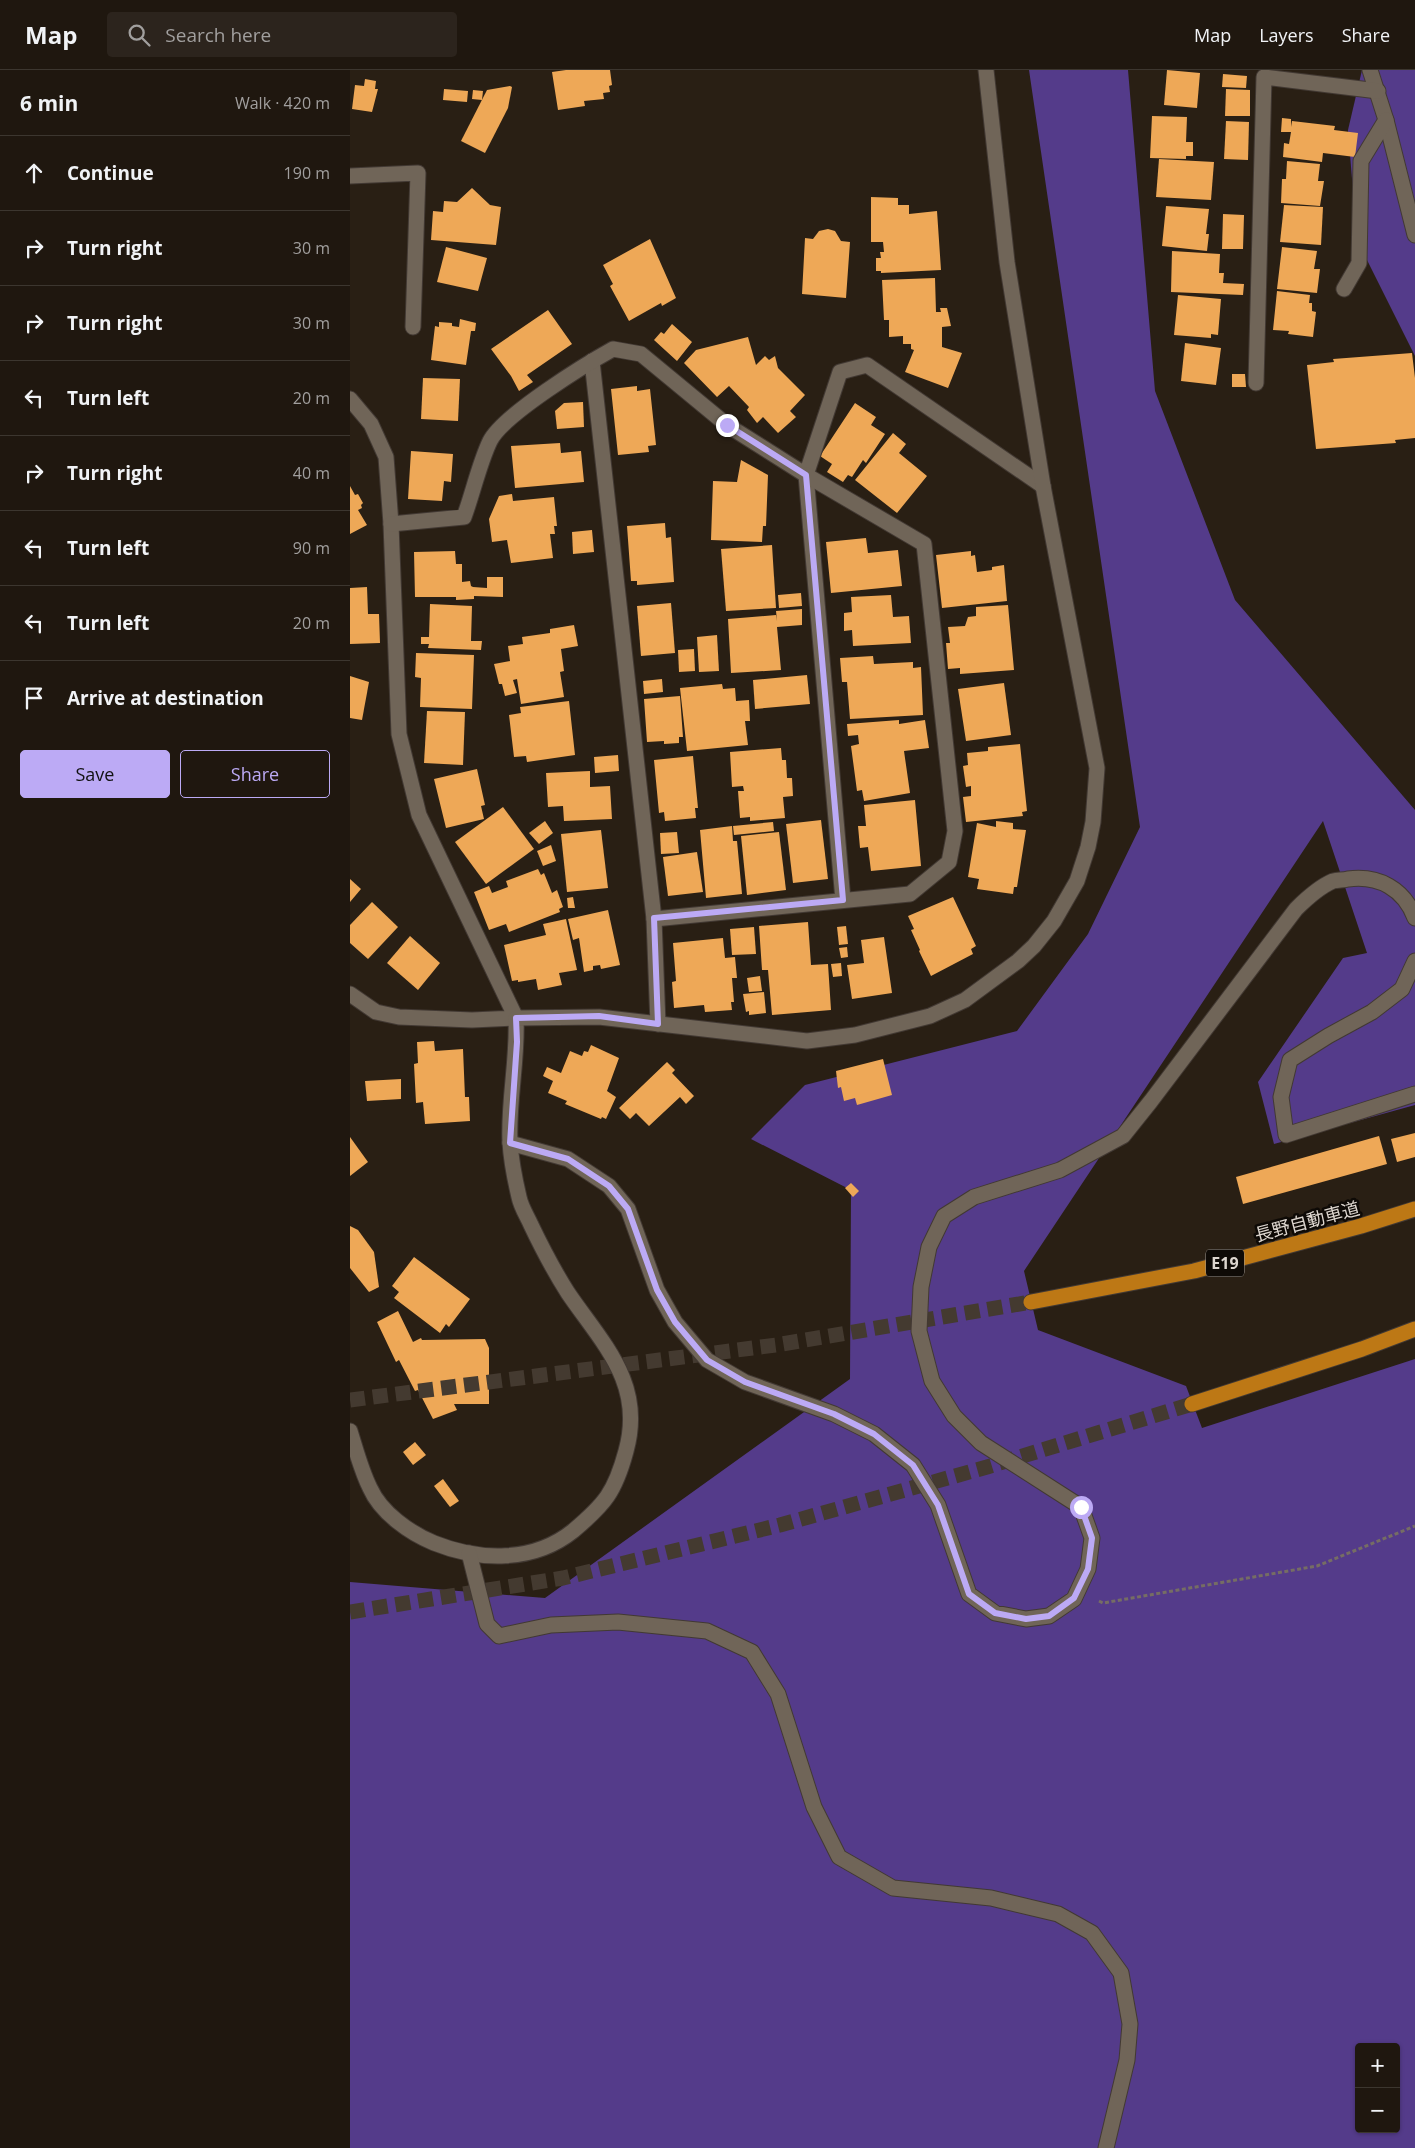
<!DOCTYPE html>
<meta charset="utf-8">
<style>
:root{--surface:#1f170f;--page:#2c241d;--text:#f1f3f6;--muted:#a19f9e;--line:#3c362f;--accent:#bcaaf5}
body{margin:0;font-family:"Open Sans","Noto Sans JP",sans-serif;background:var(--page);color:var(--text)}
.controls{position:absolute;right:15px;bottom:15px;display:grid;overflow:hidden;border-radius:5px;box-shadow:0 1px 4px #0004}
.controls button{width:45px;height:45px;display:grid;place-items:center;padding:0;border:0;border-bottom:1px solid var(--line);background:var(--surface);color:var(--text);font:25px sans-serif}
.stop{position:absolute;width:15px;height:15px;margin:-11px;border:4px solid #bcaaf5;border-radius:50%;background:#fff}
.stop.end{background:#bcaaf5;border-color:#fff;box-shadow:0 1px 5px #0008}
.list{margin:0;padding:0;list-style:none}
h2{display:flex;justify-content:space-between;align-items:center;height:65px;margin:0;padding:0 20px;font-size:21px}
h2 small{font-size:16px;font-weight:400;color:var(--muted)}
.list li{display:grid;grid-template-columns:32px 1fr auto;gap:15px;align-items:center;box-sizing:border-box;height:75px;padding:0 20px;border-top:1px solid var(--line)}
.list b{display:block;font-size:19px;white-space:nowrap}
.list em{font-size:16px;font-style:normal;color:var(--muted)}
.actions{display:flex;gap:10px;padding:15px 20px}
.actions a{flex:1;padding:11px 0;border:1px solid var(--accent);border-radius:5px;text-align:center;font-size:18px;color:var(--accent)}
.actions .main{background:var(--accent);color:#111}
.icon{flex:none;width:28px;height:28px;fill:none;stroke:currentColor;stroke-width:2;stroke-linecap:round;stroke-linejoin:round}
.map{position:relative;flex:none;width:1065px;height:2078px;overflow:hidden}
header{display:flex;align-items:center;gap:30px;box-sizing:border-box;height:70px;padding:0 25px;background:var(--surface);border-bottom:1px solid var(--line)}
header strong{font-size:24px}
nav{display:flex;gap:28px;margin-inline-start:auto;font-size:18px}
.search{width:350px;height:45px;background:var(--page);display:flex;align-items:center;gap:12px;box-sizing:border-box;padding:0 18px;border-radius:5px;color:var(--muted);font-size:19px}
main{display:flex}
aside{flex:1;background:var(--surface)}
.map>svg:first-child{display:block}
.forest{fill:#543b8a;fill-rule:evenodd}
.building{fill:#eea857}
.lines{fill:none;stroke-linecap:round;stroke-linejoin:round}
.highway-tunnel{stroke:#443a30;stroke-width:15;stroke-dasharray:15 8;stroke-linecap:butt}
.minor-casing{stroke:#423933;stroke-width:17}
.highway-casing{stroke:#423933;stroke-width:17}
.path{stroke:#766d64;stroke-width:3;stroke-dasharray:4 2.5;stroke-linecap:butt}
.minor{stroke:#706558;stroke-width:15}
.highway{stroke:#bd7815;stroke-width:15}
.route{stroke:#bcaaf5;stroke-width:6}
.labels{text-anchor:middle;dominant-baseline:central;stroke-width:5;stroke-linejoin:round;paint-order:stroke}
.shield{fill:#0e0a06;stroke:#9f9993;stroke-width:1}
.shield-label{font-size:16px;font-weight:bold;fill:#ddd6cf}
.street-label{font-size:18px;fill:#ddd6cf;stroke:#0e0a06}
</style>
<header>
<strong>Map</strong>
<div class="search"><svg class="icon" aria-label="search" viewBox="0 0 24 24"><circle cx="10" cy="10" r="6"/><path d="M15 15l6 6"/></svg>Search here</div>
<nav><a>Map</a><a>Layers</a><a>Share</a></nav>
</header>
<main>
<aside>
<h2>6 min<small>Walk · 420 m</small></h2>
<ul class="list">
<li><svg class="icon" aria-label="ahead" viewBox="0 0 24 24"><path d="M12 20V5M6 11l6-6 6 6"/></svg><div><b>Continue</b></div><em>190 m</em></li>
<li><svg class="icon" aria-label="right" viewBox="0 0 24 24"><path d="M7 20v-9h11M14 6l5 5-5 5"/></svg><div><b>Turn right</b></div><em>30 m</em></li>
<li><svg class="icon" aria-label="right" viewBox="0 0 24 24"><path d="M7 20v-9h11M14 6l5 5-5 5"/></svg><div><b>Turn right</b></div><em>30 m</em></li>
<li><svg class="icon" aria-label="left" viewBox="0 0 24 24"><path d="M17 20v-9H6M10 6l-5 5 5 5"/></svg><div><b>Turn left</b></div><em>20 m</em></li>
<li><svg class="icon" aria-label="right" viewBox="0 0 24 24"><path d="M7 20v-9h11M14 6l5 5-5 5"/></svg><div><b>Turn right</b></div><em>40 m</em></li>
<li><svg class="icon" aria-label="left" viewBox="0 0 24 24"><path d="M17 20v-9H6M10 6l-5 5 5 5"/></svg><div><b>Turn left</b></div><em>90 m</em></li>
<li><svg class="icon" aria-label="left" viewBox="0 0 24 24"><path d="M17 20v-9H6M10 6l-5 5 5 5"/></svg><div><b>Turn left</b></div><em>20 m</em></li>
<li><svg class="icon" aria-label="arrive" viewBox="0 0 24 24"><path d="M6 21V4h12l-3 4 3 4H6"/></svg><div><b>Arrive at destination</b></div></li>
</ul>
<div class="actions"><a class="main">Save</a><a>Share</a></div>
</aside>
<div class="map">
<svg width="1065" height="2078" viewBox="0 0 1065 2078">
<rect width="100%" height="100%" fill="#291f14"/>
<g class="forest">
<path d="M679,0H778L805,321L885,530L1065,740V1035L924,1074L908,1012L993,888L1017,883L973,751L674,1201L688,1260L836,1316L852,1358L1065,1289V2078H0V1512L195,1528L500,1309L501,1120L401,1069L455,1015L667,961L738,864L790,757ZM1009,1977H1046V2059H1009Z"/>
<polygon points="1012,0 1065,0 1065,286 1007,170 998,60"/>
</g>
<g class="building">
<polygon points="216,0 260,0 262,15 259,16 260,22 253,23 254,29 234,31 235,36 208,40 202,2"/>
<polygon points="817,0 850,3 847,38 814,35"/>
<polygon points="873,4 897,6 896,18 872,17"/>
<polygon points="15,9 26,11 25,19 28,19 22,42 2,39 5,15 14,16"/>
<polygon points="160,16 162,17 158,38 135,83 111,71 137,20"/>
<polygon points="94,19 118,21 117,32 93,30"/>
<polygon points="876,19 900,20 900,46 875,46"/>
<polygon points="123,20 133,21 132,30 122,29"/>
<polygon points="802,46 837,47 836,72 843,72 843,86 836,86 836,89 800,88"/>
<polygon points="932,48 941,49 941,57 942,51 985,56 984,60 1008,63 1005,87 973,83 972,92 933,87 934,73 939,74 941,62 931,62"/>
<polygon points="876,51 899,52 898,90 874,89"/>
<polygon points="809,89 864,92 861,130 806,127"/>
<polygon points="937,91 970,94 968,111 974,111 970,136 931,133 932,109 936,109"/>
<polygon points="122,118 140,135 151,137 146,175 81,170 83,141 93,142 94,131 107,132"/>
<polygon points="521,127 548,128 548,135 559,135 559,144 587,141 591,200 531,203 531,201 526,201 526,188 531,188 530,182 534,182 533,172 521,172"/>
<polygon points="934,135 973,137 971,175 930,172"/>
<polygon points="816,136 859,139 856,164 859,164 857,181 812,176"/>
<polygon points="873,144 894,145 893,179 872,179"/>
<polygon points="478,159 485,161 491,171 500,172 496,228 452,224 455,168 463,169 469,161"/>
<polygon points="300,169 326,228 312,236 311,233 279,251 260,216 263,214 253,195"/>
<polygon points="96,177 137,188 128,221 87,212"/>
<polygon points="932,177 967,181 964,199 970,199 967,223 927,219"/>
<polygon points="822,181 870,184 869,203 874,203 873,213 894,214 893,225 821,222"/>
<polygon points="585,208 586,242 591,242 590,238 597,238 601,256 592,257 592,277 612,283 598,318 555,302 564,280 561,279 561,274 553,274 553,266 539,267 539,250 534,250 532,210"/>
<polygon points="927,221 960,225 959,233 962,233 962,241 966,242 963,267 938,264 939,261 923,260"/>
<polygon points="828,225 871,229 868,265 861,264 861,268 824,265"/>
<polygon points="198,240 222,274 177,305 183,312 169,321 161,306 141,279"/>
<polygon points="110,249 126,253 125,261 121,261 116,295 81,290 85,256 89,257 89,252 102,253 102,256 109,257"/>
<polygon points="322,254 342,272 327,291 304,270 311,262 314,264"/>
<polygon points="398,267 406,295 415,286 419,290 425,286 428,298 455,325 440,341 446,347 428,363 413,347 407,353 397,340 399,337 379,316 367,327 334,293 346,280"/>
<polygon points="835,273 871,278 866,315 831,311"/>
<polygon points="1062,283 1065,308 1065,368 1045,370 1046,373 966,379 957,295 984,292 983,289"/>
<polygon points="882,304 895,304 896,317 882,317"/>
<polygon points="73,308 110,309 108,351 71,349"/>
<polygon points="287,316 287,321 300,319 306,375 298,376 299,382 268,385 261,319"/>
<polygon points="233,332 234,357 207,359 205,341 214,333"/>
<polygon points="505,333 526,347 521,355 535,364 516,393 513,390 502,407 498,405 493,412 477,402 482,394 470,386"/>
<polygon points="543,363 556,374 549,383 577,406 547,443 505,410"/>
<polygon points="210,373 211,383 231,381 234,412 165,418 161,376"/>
<polygon points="61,381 103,384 101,412 94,411 92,431 58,429"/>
<polygon points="391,390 418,405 416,456 413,456 412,472 361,470 363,411 387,412"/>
<polygon points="0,416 5,425 8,424 13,433 11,435 12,438 8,440 17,455 0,464"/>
<polygon points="162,424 163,431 204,427 207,456 204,456 205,464 200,464 203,488 161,493 157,470 142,472 139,449 149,426"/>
<polygon points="315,453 316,468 321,467 324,512 287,515 287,511 281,511 277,456"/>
<polygon points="242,460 244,482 223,484 222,462"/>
<polygon points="516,468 518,483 548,480 552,516 481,523 476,472"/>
<polygon points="422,475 426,538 376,541 371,479"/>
<polygon points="105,481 106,494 112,494 112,512 120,511 121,516 123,517 137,518 137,507 153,507 153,527 124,526 124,529 106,530 106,527 65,527 64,482"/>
<polygon points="621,481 621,486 625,485 627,502 642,500 642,497 654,495 657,531 592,538 586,485"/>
<polygon points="17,517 18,544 29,544 30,573 0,574 0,518"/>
<polygon points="451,523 452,536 429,538 428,525"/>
<polygon points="541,525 543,547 559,546 561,573 503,576 502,560 494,561 494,543 502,542 501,527"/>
<polygon points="321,533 325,583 291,586 287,536"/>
<polygon points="80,534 122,536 121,571 132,571 131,580 78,578 79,574 71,574 71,567 79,567"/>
<polygon points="658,535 664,600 610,604 610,598 598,599 596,573 600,573 598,557 615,556 618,547 626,546 626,537"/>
<polygon points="452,539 452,555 427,557 431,600 381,603 378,549 426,545 427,551 426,541"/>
<polygon points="224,555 228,576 211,579 214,601 210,602 214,627 171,634 167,609 163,610 167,623 155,626 152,614 149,614 144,594 160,591 158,576 173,574 172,567 200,563 200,559"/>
<polygon points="367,565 369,601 349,602 347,567"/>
<polygon points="344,579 345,601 329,602 328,580"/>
<polygon points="66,583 124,585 122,639 70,637 71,608 65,607"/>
<polygon points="523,586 524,594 563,592 563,598 571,597 573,645 500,649 497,612 492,612 490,588"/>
<polygon points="457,605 460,634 405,639 403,610"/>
<polygon points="0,606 19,612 12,650 0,648"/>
<polygon points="312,609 313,622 294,624 293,611"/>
<polygon points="654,613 661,665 616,671 608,619"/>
<polygon points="372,614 373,619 385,618 386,631 399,630 400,651 395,651 398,675 337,681 330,618"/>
<polygon points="330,626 333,667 329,667 329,673 314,674 314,671 297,672 294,629"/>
<polygon points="219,631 225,685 177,692 176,686 164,687 159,645 171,643 170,637"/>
<polygon points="77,641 115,642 113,695 74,693"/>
<polygon points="549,650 549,654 575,650 579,678 554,681 560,723 514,731 512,720 507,721 501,676 509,674 508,665 498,666 497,654"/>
<polygon points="670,674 677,741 672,742 673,746 616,752 613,727 621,726 621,716 616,717 613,696 618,695 617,683 638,681 638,677"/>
<polygon points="431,678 432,690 436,690 437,708 442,708 443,726 433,727 435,748 400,751 400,747 390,748 388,721 394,721 393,716 382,717 380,682"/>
<polygon points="268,685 269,701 245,703 244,687"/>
<polygon points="343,686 348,738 345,738 346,748 315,751 314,742 309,743 304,690"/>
<polygon points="127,699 135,735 131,736 134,749 96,758 84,709"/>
<polygon points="240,701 240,717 260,716 262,749 214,751 213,736 198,737 196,703"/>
<polygon points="565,730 571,796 521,801 518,777 510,778 508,756 516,756 514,735"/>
<polygon points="153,737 184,779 136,814 105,772"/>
<polygon points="471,750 478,809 443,813 436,754"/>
<polygon points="195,751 203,763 189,774 179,763"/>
<polygon points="646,751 663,753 663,759 676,760 667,817 664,817 663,824 627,819 629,809 618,807 627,753 646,757"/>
<polygon points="423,752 424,761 384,765 383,756"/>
<polygon points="382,756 383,771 387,771 392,824 356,828 350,760"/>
<polygon points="251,760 258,818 217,822 211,764"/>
<polygon points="327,762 329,783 311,784 310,763"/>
<polygon points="429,762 436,820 397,825 391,766"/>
<polygon points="201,775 206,791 193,796 187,781"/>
<polygon points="347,782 353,822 318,826 313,787"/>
<polygon points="188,799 191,805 194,803 202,823 207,820 213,837 209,839 210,842 159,862 156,854 139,860 124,822 139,816 142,823 158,817 156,811"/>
<polygon points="0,809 11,819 0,832"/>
<polygon points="223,827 225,838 218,838 217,828"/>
<polygon points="603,827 626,876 621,879 623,884 581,906 569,881 570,880 561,860 564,859 558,846"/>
<polygon points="22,832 48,857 18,889 0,873 0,855"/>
<polygon points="258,840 270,895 251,899 250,895 243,896 243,900 234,902 229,868 223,870 218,849"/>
<polygon points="216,849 227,900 209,903 212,915 188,920 186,909 168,912 168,910 162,911 154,875 196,865 193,854"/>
<polygon points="458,852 461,895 478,894 481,940 422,945 418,900 412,900 409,856"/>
<polygon points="496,856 498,874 489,875 487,857"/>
<polygon points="404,857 406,884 382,885 380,859"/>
<polygon points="60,866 90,893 68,920 37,893"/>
<polygon points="534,867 542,923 502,929 497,895 514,893 511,870"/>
<polygon points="373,868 375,888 385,887 387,908 382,908 384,932 381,932 382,940 355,942 354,935 324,938 322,912 326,911 323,873"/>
<polygon points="497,877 498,887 491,888 489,878"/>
<polygon points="491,893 492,906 483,907 481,894"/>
<polygon points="410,906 412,921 399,922 397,908"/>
<polygon points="414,922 416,943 399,945 399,941 396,942 393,924"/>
<polygon points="84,971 85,981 113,979 115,1027 119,1027 120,1051 75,1054 73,1032 66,1033 64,994 68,993 67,972"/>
<polygon points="241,975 269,988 257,1021 266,1027 256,1049 252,1047 251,1049 215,1034 217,1031 198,1023 203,1011 193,1006 197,997 211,1003 220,981 232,986 234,981 238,982"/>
<polygon points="533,989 542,1025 507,1035 505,1028 494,1031 491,1017 488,1018 486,1001"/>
<polygon points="317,992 325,1000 322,1003 344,1026 336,1034 330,1027 299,1056 286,1043 280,1049 269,1038"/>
<polygon points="51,1009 51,1029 17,1031 15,1011"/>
<polygon points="1065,1063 1065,1087 1047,1092 1041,1069"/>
<polygon points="1029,1066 1037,1094 893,1134 886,1107"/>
<polygon points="0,1067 18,1092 0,1106"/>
<polygon points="501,1113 509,1121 503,1127 495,1118"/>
<polygon points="0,1156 8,1160 24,1182 29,1217 19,1222 0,1198"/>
<polygon points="64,1187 120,1229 99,1257 96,1254 90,1263 44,1228 49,1222 42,1216"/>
<polygon points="48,1241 63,1272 71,1268 72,1270 135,1269 139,1278 139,1334 104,1334 107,1340 83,1349 68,1320 65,1321 49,1290 46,1292 27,1252"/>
<polygon points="65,1372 76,1385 63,1395 53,1382"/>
<polygon points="93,1409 109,1431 100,1437 84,1416"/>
</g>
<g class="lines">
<g class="highway-tunnel">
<polyline points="0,1330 426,1275 681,1232"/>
<polyline points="0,1542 213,1508 430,1455 637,1397 842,1334"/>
</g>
<defs>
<g id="minor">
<polyline points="1020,0 1036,50 1065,165"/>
<polyline points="0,106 68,103 63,257"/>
<polyline points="994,219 1009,193 1011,91 1036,50"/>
<polyline points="242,291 304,849 308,954"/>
<polyline points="906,313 914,7 1028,21"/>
<polyline points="0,329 21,354 36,387 41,454 49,664 69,745 166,948 122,950 49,947 26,942 0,924"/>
<polyline points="456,405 493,830"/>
<path d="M41,454L114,447C123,423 129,394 140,371C153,345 236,294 263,279L291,284L377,355L456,405L490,302L517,295L693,416"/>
<polyline points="304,849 560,824 599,792 605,761 574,474 456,405"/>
<polyline points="1065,891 1052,919 1022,942 978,966 940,990 931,1027 936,1065 1065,1024"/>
<path d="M160,1073L218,1089L259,1116L278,1139L307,1220L325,1252L357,1290L395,1312L484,1344L524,1364L563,1395L588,1435L619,1524L645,1543L676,1549L699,1546L724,1529L738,1499L742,1468L731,1437L631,1373L604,1346L582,1311L569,1261L571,1217L579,1177L594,1146L624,1127L710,1100L773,1066L801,1031L946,839C957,828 969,817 983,811C988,810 994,810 998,809C1029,805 1054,819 1065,848"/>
<path d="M0,1361C6,1380 11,1400 20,1418C31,1443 60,1463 84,1473C129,1491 183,1493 223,1461C255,1434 265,1422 276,1381C295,1313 252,1273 218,1223C204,1201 192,1178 181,1155C177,1146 171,1137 169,1127C165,1110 161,1090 160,1072C158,1031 168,989 166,948L249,947L457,971L505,965L580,946L615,930L668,891L684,876L704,851L727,811L738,777L743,752L747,698L693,416L657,192L636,0"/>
<polyline points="119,1483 137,1554 149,1566 201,1555 268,1552 357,1561 402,1582 428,1624 464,1737 489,1787 543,1818 641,1828 708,1844 742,1863 771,1903 780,1954 777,1990 756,2078"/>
</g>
<g id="highway">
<polyline points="681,1232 844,1201 1011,1156 1065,1139"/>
<polyline points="842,1334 1012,1279 1065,1259"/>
</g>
</defs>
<use href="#minor" class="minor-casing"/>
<use href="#highway" class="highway-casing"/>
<polyline class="path" points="749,1531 753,1533 967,1496 1065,1456"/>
<use href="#minor" class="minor"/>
<use href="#highway" class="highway"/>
</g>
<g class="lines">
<polyline class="route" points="377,355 456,405 493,830 304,848 308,954 249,946 166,948 167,972 160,1073 218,1089 259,1116 278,1139 307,1220 325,1252 357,1290 395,1312 484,1344 524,1364 563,1395 588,1435 619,1524 645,1543 676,1549 699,1546 724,1528 738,1499 742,1468 731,1437"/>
</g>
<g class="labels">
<rect class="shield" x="856" y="1179.5" width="38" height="27" rx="4"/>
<g class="shield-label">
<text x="875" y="1193">E19</text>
</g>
<g class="street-label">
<text transform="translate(957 1151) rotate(-15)">長野自動車道</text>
</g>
</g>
</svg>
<div class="controls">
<button>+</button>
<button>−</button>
</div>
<div class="stop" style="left:731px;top:1437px"></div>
<div class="stop end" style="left:377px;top:355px"></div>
</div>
</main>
